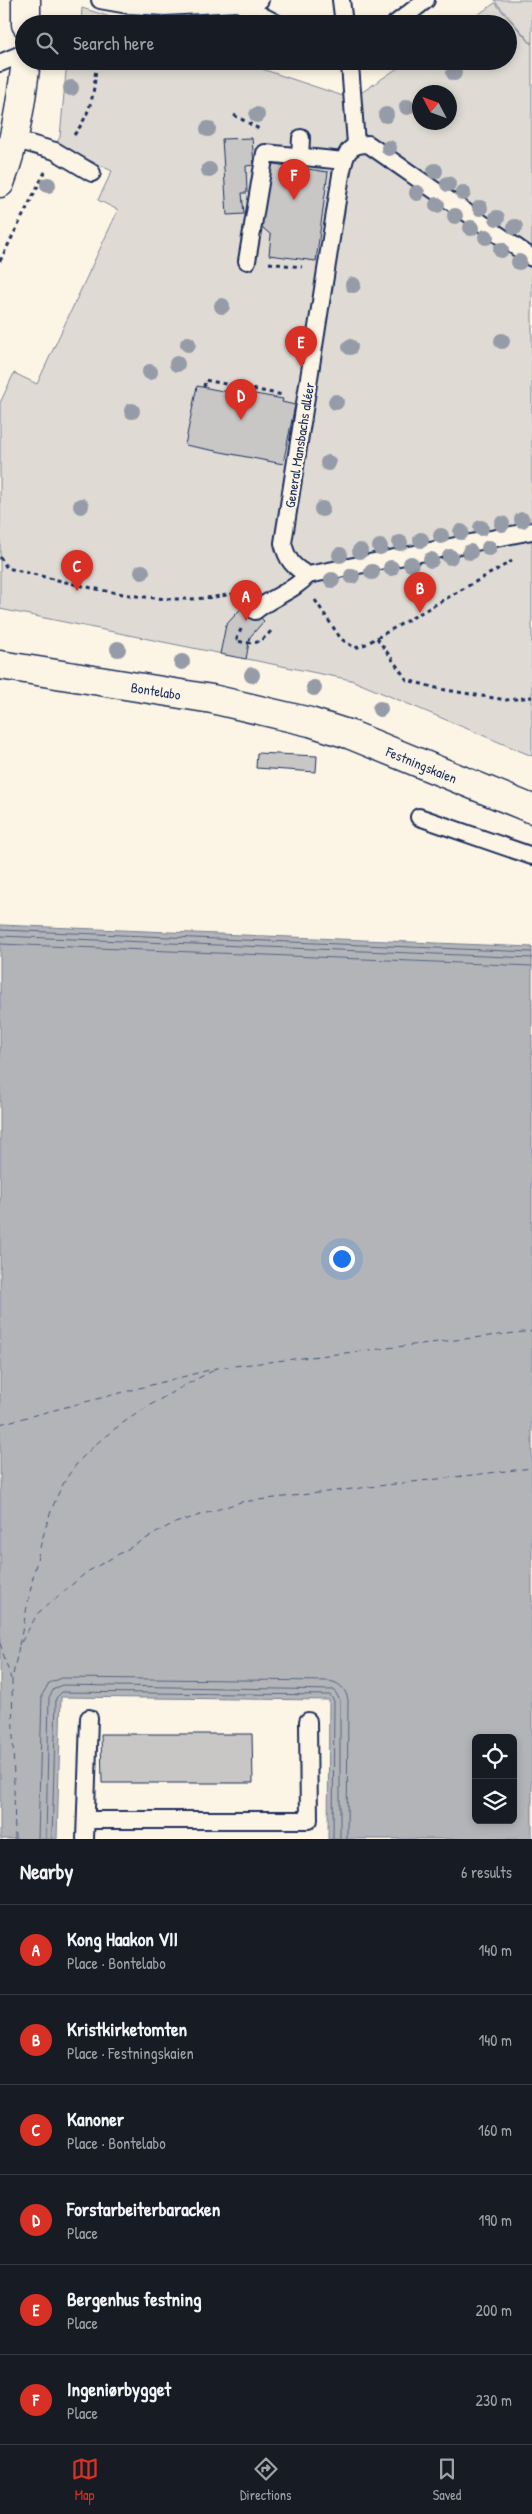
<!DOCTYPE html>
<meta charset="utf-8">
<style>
:root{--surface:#171b24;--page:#20242c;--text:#f1f3f6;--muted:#9ea1a6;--line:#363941;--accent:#d93025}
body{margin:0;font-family:"Patrick Hand",sans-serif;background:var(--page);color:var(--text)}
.controls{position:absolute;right:15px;bottom:15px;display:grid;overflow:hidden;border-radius:8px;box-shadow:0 2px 8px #0003}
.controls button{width:45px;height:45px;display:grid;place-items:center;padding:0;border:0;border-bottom:1px solid var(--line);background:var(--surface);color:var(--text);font:25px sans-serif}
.compass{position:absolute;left:412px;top:85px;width:45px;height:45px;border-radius:50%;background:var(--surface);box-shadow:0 2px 8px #0003;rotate:311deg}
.you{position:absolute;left:341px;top:1258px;width:18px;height:18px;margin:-12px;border:4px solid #fff;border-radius:50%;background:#1a73e8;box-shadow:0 0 0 8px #1a73e833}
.badge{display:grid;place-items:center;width:32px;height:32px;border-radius:50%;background:var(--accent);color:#fff;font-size:16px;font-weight:700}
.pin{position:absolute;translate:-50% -41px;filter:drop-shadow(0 1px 2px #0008)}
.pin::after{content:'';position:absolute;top:26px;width:18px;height:15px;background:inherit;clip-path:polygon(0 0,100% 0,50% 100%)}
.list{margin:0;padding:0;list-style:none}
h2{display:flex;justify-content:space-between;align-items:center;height:65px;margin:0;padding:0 20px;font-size:21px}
h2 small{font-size:16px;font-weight:400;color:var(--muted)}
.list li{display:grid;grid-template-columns:32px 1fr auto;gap:15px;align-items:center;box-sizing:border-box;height:90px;padding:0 20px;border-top:1px solid var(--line)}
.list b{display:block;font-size:19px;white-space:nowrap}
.list p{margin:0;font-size:16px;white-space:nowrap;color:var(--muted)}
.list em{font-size:16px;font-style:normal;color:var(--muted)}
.icon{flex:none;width:28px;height:28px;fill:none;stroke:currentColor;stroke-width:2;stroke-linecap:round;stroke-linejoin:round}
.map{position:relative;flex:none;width:532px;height:1839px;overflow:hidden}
.search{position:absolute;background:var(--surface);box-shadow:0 2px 8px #0003;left:15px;right:15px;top:15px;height:55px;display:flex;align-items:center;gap:12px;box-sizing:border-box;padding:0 18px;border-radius:28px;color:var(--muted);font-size:19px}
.sheet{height:605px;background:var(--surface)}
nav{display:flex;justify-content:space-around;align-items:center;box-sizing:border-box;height:70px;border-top:1px solid var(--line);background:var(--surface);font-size:14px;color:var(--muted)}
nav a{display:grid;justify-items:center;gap:2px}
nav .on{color:var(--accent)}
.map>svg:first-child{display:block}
.green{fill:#dfdbd4;stroke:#7d8599;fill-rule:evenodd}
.water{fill:#b2b4b8;stroke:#767f94;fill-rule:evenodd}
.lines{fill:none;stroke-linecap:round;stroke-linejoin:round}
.shore{stroke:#576482;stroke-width:1}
.ferry{stroke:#485779;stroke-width:1;stroke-dasharray:6 5;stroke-linecap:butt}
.building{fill:#c8c7c6;stroke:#1b2f5e}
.lane-casing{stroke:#1b2f5e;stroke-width:20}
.primary-casing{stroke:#1b2f5e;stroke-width:31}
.path{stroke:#1b2f5e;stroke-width:3;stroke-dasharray:4 4;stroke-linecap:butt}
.lane{stroke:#fcf5e5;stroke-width:16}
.primary{stroke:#fcf5e5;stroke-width:28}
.tree{fill:#969ba8}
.labels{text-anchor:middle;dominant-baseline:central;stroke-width:4.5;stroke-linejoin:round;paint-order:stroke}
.street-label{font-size:14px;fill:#1b2f5e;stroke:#fcf5e5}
</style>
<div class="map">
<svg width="532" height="1839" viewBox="0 0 532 1839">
<rect width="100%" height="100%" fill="#fcf5e5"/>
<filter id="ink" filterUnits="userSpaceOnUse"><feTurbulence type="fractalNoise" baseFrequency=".02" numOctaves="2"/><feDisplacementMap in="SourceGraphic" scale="10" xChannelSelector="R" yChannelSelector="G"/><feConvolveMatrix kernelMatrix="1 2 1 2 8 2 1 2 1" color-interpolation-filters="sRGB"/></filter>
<g filter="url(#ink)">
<g class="green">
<polygon points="494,0 532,0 532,44"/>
<path d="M495,3L532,45V756L351,680L0,609V403L14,373L37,384L118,210L98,200L112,171L56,144L60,137L67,61H238L352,99L408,61H508V24H464ZM420,92H450V122H420Z"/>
<polygon points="82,8 123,21 126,24 77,24 81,23"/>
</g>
<path class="water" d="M0,925L532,947V1839H328L329,1700L61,1697L57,1839H0ZM476,1738H513V1820H476Z"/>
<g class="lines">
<g class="shore">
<polyline points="0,930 532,952"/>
<polyline points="0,936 532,958"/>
<polyline points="0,944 532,966"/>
<path d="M38,1839L42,1695L49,1683L62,1678L328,1681C339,1682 346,1689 348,1700L347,1839"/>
<polyline points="46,1839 49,1697 54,1689 62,1685 334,1690 340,1700 340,1839"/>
<polyline points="52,1839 56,1698 62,1692 330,1695 334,1701 333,1839"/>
</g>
<g class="ferry">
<polyline points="0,1424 217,1368 532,1331"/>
<polyline points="0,1643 11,1679"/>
<path d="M19,1645C31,1594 41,1512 72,1470C103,1428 168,1394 214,1370"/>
<polyline points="15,1839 12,1680 19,1646 38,1613 87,1572 172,1524 241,1502 532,1468"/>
</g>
</g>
<g class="building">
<polygon points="252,138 254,165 246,166 247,193 242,193 244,214 227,215 222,139"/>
<polygon points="267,163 328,172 316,261 269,255 271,235 263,228 261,221"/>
<polygon points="197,386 254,397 255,394 283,399 282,402 295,405 283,464 185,445"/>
<polygon points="246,603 264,621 250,637 246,659 220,654 226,625"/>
<polygon points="257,753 317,756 316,772 256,768"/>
<polygon points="101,1734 252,1734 253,1783 102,1783"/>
</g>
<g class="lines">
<defs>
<g id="lane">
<polyline points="100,0 128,5 165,7 238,3 278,24"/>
<polyline points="341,0 344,24"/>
<polyline points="238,3 260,0"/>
<polyline points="395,24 426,0"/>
<polyline points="352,61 350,65 356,144"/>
<polyline points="0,63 24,53"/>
<polyline points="13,139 55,151 92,173"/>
<polyline points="300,157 301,138"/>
<path d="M532,258L368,144C346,144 345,156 341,175L283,543C287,560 293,567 308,575L532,531"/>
<polyline points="247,261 265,153 344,161"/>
<path d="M255,611C272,597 294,591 308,575"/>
<polyline points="419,817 532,856"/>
<polyline points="86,1820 309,1820 308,1721"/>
<polyline points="85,1839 89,1718"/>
</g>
<g id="primary">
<polyline points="26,0 26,24"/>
<path d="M0,183C15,144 21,103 26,61"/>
<path id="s1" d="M0,665L212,699L310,722L351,735L532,809"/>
</g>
</defs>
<use href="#lane" class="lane-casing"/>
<use href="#primary" class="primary-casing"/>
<g class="path">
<polyline points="234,115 261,130"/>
<path d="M74,135C92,112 95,90 96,61"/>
<polyline points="0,261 45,172"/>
<polyline points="269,263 302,267"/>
<polyline points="204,387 205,380 283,395"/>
<path d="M0,557L7,568C83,585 162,612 240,592"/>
<polyline points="315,600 341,639 355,648 366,644 512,561"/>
<path d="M241,629L236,641C253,644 259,645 271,631"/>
<polyline points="377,638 407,680 440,689 506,700 532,697"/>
</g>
<use href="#lane" class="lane"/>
<use href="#primary" class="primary"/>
</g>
<g class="tree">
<circle cx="454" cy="73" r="8"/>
<circle cx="71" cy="88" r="8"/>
<circle cx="407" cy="107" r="8"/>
<circle cx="257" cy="115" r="8"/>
<circle cx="386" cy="115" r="8"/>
<circle cx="208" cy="129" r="8"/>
<circle cx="389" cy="148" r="8"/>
<circle cx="209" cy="170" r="8"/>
<circle cx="435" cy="171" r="8"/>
<circle cx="448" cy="184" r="8"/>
<circle cx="48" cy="185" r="8"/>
<circle cx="417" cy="193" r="8"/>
<circle cx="463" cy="193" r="8"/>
<circle cx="437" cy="205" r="8"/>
<circle cx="480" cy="208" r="8"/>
<circle cx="455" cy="216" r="8"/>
<circle cx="497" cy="218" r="8"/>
<circle cx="515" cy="227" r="8"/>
<circle cx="471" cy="228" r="8"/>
<circle cx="486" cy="237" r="8"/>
<circle cx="501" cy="250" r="8"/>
<circle cx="519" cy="262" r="8"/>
<circle cx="353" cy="285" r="8"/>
<circle cx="222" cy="306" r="8"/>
<circle cx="502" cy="341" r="8"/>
<circle cx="188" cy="344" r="8"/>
<circle cx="350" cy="347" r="8"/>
<circle cx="177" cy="364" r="8"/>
<circle cx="150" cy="372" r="8"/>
<circle cx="336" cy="402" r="8"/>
<circle cx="132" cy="411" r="8"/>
<circle cx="328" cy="463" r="8"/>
<circle cx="81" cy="506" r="8"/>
<circle cx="322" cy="509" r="8"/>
<circle cx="522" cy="520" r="8"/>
<circle cx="502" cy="524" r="8"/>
<circle cx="481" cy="528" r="8"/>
<circle cx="461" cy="532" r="8"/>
<circle cx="441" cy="536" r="8"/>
<circle cx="421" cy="540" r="8"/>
<circle cx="400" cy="543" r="8"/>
<circle cx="380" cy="547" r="8"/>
<circle cx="489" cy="548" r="8"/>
<circle cx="360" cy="551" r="8"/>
<circle cx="470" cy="552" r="8"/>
<circle cx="340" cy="555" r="8"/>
<circle cx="450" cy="557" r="8"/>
<circle cx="431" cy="560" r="8"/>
<circle cx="411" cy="564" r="8"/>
<circle cx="391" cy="568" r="8"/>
<circle cx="142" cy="572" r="8"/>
<circle cx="372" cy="572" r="8"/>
<circle cx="352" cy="576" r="8"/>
<circle cx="332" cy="580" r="8"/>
<circle cx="118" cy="649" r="8"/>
<circle cx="182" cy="662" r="8"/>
<circle cx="252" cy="675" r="8"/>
<circle cx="314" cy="688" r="8"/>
<circle cx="380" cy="709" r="8"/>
</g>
</g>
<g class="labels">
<g class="street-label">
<text transform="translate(299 445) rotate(-81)">General Mansbachs alléer</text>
<text stroke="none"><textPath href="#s1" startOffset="158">Bontelabo</textPath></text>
<text stroke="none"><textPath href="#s1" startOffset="435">Festningskaien</textPath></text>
</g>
</g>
</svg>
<div class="controls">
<button><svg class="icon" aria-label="locate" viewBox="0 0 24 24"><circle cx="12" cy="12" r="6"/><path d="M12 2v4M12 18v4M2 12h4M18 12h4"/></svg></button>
<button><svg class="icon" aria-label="layers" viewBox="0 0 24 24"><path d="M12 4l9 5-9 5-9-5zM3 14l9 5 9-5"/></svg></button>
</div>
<svg class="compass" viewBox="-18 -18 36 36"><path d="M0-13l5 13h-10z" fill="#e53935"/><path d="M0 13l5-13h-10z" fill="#9ea1a6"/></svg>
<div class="you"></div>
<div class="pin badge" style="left:246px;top:621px">A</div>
<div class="pin badge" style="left:420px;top:613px">B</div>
<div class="pin badge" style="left:77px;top:591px">C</div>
<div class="pin badge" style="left:241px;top:420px">D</div>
<div class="pin badge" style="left:301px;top:367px">E</div>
<div class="pin badge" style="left:294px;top:200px">F</div>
<div class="search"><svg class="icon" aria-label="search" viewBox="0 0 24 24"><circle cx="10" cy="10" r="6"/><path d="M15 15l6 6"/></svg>Search here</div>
</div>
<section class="sheet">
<h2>Nearby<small>6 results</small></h2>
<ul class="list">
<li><span class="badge">A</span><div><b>Kong Haakon VII</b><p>Place · Bontelabo</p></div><em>140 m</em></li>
<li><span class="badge">B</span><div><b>Kristkirketomten</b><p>Place · Festningskaien</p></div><em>140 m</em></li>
<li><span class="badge">C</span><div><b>Kanoner</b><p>Place · Bontelabo</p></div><em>160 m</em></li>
<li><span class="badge">D</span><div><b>Forstarbeiterbaracken</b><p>Place</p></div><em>190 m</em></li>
<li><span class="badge">E</span><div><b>Bergenhus festning</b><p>Place</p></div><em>200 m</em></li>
<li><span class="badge">F</span><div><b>Ingeniørbygget</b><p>Place</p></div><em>230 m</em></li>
</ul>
</section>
<nav>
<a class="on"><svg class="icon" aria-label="map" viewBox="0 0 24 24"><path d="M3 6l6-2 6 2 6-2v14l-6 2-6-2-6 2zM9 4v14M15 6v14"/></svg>Map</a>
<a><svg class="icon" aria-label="directions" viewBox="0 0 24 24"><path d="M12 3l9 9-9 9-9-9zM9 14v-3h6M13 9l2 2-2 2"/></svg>Directions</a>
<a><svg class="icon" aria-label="saved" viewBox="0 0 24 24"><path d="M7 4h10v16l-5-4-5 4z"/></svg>Saved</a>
</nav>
